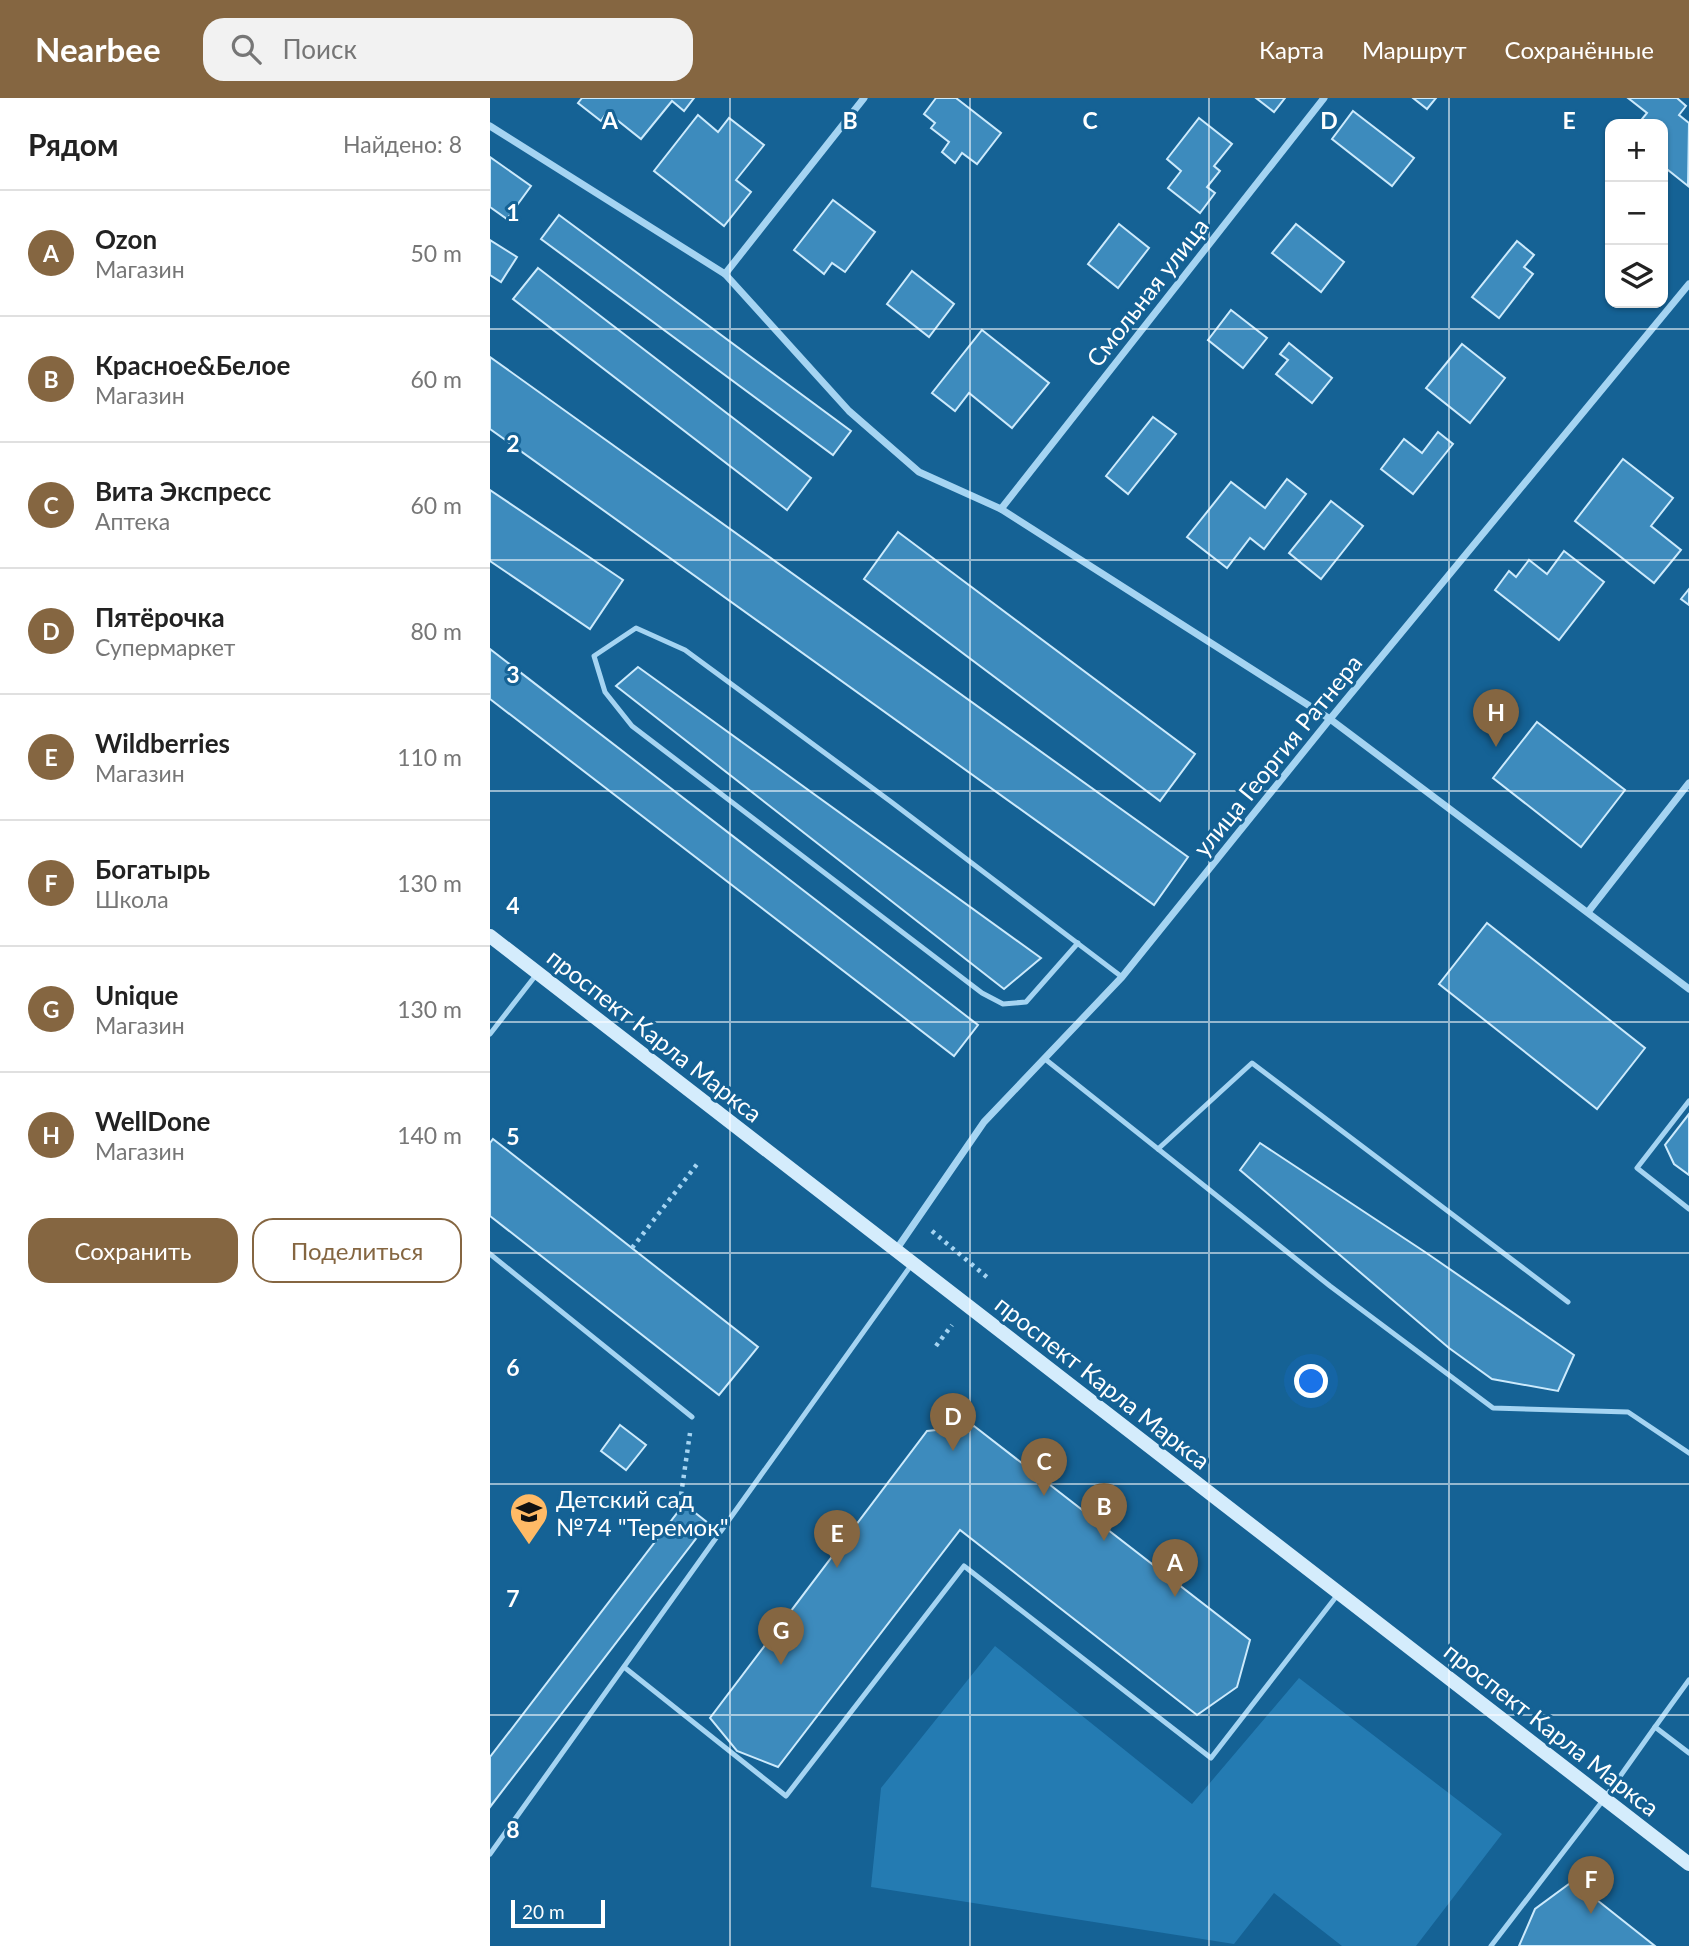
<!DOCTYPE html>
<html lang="ru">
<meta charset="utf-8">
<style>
:root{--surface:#fff;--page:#f2f2f2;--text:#222;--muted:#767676;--line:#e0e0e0;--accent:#856641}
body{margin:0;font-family:Lato,sans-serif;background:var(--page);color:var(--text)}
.controls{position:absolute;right:21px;top:21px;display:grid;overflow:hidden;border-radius:14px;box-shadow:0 2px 5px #0004}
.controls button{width:63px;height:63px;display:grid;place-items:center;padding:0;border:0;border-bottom:2px solid var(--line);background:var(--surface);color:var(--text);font:35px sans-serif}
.scale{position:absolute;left:21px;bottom:18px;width:94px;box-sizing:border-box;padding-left:7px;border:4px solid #fff;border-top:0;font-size:19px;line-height:24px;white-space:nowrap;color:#fff;-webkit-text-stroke:5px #156295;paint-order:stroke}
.you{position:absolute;left:822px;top:1284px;width:24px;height:24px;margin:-18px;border:5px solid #fff;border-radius:50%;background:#1a73e8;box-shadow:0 0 0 10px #1a73e833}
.badge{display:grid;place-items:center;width:46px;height:46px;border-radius:50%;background:var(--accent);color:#fff;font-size:23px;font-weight:700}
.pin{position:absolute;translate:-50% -58px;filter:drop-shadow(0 2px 4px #0008)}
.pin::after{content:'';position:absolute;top:37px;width:24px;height:21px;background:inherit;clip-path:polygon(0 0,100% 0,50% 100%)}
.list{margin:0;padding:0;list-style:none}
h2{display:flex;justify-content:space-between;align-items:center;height:91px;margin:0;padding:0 28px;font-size:30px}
h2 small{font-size:23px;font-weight:400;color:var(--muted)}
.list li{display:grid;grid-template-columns:46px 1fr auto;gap:21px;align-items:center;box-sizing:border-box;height:126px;padding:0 28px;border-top:2px solid var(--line)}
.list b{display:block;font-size:26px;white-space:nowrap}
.list p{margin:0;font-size:23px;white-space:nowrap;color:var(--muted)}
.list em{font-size:23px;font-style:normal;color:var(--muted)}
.actions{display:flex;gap:14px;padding:21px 28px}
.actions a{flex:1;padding:16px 0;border:2px solid var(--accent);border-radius:21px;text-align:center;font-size:24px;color:var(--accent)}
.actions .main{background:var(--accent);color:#fff}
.icon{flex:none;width:38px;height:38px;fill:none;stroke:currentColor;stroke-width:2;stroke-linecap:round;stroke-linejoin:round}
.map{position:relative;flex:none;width:1199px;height:1848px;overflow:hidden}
header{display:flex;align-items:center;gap:42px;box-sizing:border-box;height:98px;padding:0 35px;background:var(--accent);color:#fff}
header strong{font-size:33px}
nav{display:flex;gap:38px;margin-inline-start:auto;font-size:24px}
.search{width:490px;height:63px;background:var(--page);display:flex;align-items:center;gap:18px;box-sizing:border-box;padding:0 24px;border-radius:21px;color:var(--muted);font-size:26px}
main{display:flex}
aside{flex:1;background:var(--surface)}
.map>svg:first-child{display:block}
.green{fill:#247bb2}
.building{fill:#3d8bbd;stroke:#cceafc;stroke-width:2}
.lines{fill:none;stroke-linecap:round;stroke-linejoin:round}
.path{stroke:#a5d4f2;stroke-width:4.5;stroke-dasharray:3.5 5;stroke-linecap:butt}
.lane{stroke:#a5d4f2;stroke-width:5}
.street{stroke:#a5d4f2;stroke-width:7}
.secondary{stroke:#d4ecfc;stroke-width:14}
.grid{fill:none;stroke:#fff;stroke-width:2;stroke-opacity:0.55}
.labels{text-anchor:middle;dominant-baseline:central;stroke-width:6;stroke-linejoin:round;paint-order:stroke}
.street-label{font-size:24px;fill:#fff;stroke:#156295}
.poi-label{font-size:24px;fill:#fff;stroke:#156295;text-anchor:start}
.grid-label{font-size:23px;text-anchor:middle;font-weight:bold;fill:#fff;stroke:#156295;stroke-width:6;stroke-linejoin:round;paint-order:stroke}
</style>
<header>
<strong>Nearbee</strong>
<div class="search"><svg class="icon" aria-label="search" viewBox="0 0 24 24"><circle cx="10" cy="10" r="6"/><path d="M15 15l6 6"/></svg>Поиск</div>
<nav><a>Карта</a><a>Маршрут</a><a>Сохранённые</a></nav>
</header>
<main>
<aside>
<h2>Рядом<small>Найдено: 8</small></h2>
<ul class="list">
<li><span class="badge">A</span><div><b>Ozon</b><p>Магазин</p></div><em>50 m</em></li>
<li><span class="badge">B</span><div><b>Красное&amp;Белое</b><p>Магазин</p></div><em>60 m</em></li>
<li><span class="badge">C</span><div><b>Вита Экспресс</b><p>Аптека</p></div><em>60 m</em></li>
<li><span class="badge">D</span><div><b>Пятёрочка</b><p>Супермаркет</p></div><em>80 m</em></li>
<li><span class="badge">E</span><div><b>Wildberries</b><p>Магазин</p></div><em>110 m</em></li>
<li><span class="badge">F</span><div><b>Богатырь</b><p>Школа</p></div><em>130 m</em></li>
<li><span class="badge">G</span><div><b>Unique</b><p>Магазин</p></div><em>130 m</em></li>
<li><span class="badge">H</span><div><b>WellDone</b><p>Магазин</p></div><em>140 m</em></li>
</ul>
<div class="actions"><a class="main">Сохранить</a><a>Поделиться</a></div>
</aside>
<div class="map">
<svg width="1199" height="1848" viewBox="0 0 1199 1848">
<rect width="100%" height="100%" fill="#156295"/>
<polygon class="green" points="505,1548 702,1706 809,1580 1012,1736 926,1848 852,1848 784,1795 744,1846 381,1789 391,1690"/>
<g class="building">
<polygon points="92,0 204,0 194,13 182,3 151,41 117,14 111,23 88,5"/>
<polygon points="446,0 466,0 511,35 487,66 472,55 465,65 452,54 459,44 441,30 445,25 434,16"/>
<polygon points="766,0 795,0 784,14"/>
<polygon points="923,0 946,0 937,11"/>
<polygon points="1138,0 1187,0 1196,8 1189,17 1199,25 1198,88 1173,68 1173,26 1148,26 1157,15"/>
<polygon points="863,13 924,60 902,88 842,41"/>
<polygon points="208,17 228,34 239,20 274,47 246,82 261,94 234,128 164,73"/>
<polygon points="709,20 742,46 724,68 730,73 717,89 725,95 710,115 678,90 691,73 677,61"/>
<polygon points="0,59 41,88 17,121 0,109"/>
<polygon points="343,102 385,134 355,174 342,165 334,176 304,152"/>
<polygon points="69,117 361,333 343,357 51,141"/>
<polygon points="629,126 659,150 628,190 598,166"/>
<polygon points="806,126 854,164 831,194 782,155"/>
<polygon points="0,142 27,159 11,184 0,177"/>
<polygon points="1027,143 1044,157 1034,169 1043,176 1009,220 982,199"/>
<polygon points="48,170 321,380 297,412 23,201"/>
<polygon points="422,173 464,206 439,239 397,206"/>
<polygon points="741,212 777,240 753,270 718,242"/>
<polygon points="492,232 559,285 522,330 479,295 465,313 442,295"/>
<polygon points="799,245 842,280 822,305 786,276 798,262 790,256"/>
<polygon points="972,246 1015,280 980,325 936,290"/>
<polygon points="0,259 698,759 664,807 0,331"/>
<polygon points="663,319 686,336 638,396 616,378"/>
<polygon points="948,334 963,346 923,396 891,371 914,341 932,355"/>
<polygon points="1133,361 1183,400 1161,428 1191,452 1164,485 1085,423"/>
<polygon points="797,381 816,396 774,451 760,440 737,470 697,439 741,384 775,410"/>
<polygon points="0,392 133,482 100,531 0,463"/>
<polygon points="841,403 873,428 831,481 799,455"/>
<polygon points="408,434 705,656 670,703 374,481"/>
<polygon points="1074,453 1114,484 1069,542 1005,492 1019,473 1026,479 1039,462 1057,476"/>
<polygon points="1199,491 1199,507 1191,501"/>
<polygon points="0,551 488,927 464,958 0,601"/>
<polygon points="148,569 551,860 514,891 126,588"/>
<polygon points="1047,624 1135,692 1091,749 1003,680"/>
<polygon points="997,825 1155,950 1107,1011 949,886"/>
<polygon points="1199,1016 1199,1077 1184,1066 1175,1047"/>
<polygon points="3,1041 268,1249 229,1297 0,1118 0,1045"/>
<polygon points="770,1045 935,1154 1084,1257 1068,1293 1002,1281 959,1250 750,1072"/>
<polygon points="130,1327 156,1347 136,1372 111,1353"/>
<polygon points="484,1328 760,1542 747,1589 707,1617 470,1432 288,1669 247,1653 220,1620 437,1333"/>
<polygon points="194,1406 218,1425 0,1709 0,1659"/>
<polygon points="1083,1783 1165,1848 1029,1848 1045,1811"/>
</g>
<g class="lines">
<g class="path">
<polyline points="442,1133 498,1180"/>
<polyline points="142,1150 208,1065"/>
<polyline points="446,1248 462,1227"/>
<polyline points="191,1397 200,1335"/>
</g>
<g class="lane">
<polyline points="588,845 536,904 513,906 492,895 142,628 115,594 104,558 146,530 195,552 400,703 632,879"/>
<polyline points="0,936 46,877"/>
<polyline points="555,961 840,1188 1003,1310 1138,1314 1199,1355"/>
<polyline points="1199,1003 1147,1070 1199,1111"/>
<polyline points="668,1051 762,965 1078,1204"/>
<polyline points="0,1156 202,1319"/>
<polyline points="134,1569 296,1698 474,1468 721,1660 849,1495"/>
<polyline points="1165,1629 1199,1582"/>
<polyline points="0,1756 422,1166"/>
<polyline points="1001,1848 1114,1701 1165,1629 1199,1655"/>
</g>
<g class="street">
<polyline points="0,28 235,176 359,313 429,374 511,411 840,621 1199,891"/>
<polyline points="235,176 374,0"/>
<polyline points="511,411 834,0"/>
<polyline points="1098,814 1199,685"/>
<polyline points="406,1152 494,1024 632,879 840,621 1199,186"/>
</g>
<polyline class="secondary" points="0,838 1199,1766"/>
</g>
<path class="grid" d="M240,0V1848M480,0V1848M719,0V1848M959,0V1848M0,231H1199M0,462H1199M0,693H1199M0,924H1199M0,1155H1199M0,1386H1199M0,1617H1199"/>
<defs>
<symbol id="school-pin" viewBox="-11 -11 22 30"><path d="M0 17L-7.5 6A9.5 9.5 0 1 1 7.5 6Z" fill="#ffba66" stroke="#156295"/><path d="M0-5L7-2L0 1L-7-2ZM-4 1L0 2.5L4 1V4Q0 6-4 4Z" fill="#111"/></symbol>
</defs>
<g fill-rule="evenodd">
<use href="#school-pin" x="17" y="1392" width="44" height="60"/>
</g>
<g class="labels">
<g class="street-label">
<text transform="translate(657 194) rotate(-52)">Смольная улица</text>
<text transform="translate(787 657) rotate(-51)">улица Георгия Ратнера</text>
<text transform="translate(165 937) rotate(38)">проспект Карла Маркса</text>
<text transform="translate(613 1284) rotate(38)">проспект Карла Маркса</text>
<text transform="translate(1062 1631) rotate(38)">проспект Карла Маркса</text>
</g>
<g class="poi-label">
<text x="66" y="1400">Детский сад<tspan x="66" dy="28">№74 "Теремок"</tspan></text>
</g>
</g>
<g class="grid-label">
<text x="120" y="31">A</text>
<text x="360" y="31">B</text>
<text x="600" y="31">C</text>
<text x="839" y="31">D</text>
<text x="1079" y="31">E</text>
<text x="23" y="123">1</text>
<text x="23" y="354">2</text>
<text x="23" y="585">3</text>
<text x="23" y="816">4</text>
<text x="23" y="1047">5</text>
<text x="23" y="1278">6</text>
<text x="23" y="1509">7</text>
<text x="23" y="1740">8</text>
</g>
</svg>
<div class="controls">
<button>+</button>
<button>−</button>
<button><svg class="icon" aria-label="layers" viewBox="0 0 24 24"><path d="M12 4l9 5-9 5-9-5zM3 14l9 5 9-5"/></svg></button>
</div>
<div class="scale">20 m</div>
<div class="you"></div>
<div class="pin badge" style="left:685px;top:1499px">A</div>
<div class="pin badge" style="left:614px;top:1443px">B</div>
<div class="pin badge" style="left:554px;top:1398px">C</div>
<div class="pin badge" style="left:463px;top:1353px">D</div>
<div class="pin badge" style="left:347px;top:1470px">E</div>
<div class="pin badge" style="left:1101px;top:1816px">F</div>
<div class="pin badge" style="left:291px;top:1567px">G</div>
<div class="pin badge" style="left:1006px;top:649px">H</div>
</div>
</main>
